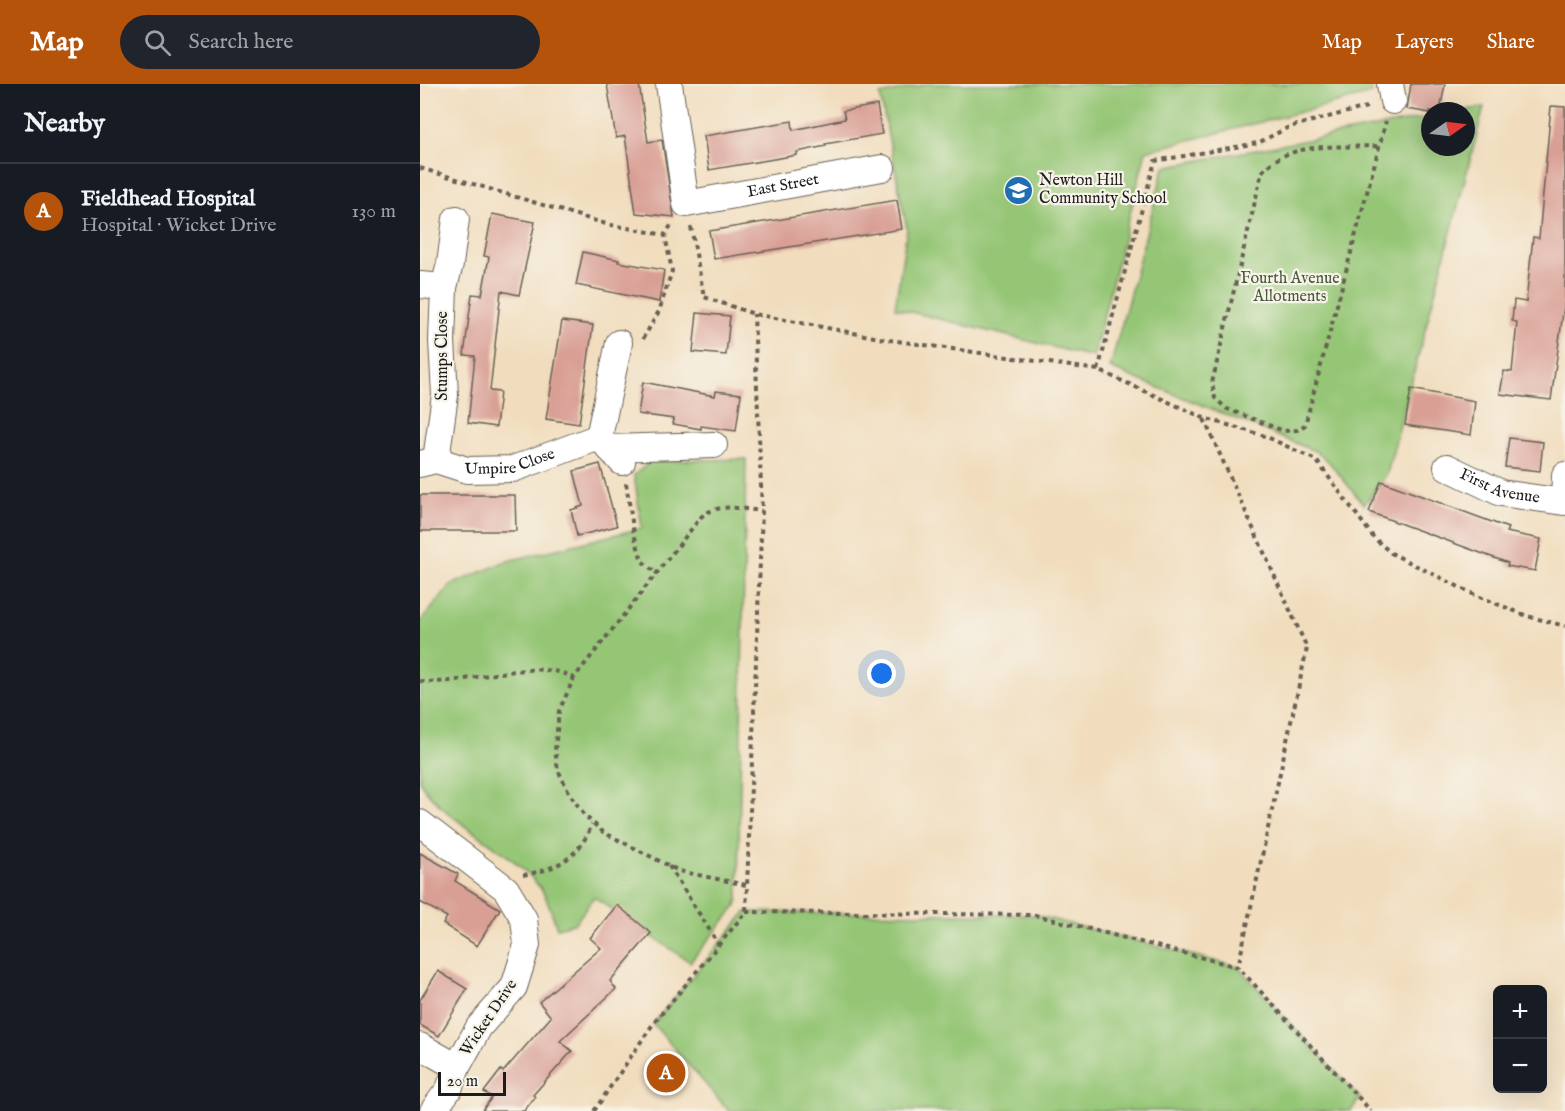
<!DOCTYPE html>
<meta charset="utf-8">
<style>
:root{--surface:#171b24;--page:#20242c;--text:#f1f3f6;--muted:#9ea1a6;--line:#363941;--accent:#b45309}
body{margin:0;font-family:"IM FELL English",serif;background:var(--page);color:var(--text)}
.controls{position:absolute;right:18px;bottom:18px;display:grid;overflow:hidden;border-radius:9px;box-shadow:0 6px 24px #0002}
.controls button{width:54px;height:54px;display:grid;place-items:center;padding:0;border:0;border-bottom:2px solid var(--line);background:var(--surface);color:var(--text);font:30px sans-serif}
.compass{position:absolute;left:1001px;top:18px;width:54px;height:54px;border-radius:50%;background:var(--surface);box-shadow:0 6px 24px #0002;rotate:76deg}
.scale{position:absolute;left:18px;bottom:15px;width:68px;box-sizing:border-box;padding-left:6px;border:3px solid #1c1c1c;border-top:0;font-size:16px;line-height:21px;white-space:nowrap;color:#1c1c1c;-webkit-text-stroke:4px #f7f3e8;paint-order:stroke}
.you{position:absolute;left:462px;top:590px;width:21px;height:21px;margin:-15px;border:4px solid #fff;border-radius:50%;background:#1a73e8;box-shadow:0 0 0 9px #1a73e833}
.badge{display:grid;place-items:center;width:39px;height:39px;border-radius:50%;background:var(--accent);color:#fff;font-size:20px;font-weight:700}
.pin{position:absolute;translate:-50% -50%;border:3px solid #fff;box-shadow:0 2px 6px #0006}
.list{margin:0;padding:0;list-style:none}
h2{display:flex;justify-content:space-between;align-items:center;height:78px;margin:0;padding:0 24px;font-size:26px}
h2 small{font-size:20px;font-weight:400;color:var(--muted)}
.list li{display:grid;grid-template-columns:39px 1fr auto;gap:18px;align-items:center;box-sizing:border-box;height:96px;padding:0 24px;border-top:2px solid var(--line)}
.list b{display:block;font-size:22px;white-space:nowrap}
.list p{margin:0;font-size:20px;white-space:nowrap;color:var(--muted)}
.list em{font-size:20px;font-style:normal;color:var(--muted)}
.icon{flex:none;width:33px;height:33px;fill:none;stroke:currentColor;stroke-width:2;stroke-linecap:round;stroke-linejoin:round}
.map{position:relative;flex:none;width:1145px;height:1027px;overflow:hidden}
header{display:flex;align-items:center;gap:36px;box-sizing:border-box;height:84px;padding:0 30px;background:var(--accent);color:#fff}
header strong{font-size:28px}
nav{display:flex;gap:33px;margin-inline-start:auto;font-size:21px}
.search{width:420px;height:54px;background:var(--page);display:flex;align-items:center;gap:15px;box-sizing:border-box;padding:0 21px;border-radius:33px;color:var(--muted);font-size:22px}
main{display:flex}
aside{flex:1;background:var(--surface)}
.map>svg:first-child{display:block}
.green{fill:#95c676;stroke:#587149;stroke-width:1.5}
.building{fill:#d99f94}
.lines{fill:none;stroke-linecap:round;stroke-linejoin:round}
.minor-casing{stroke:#676054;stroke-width:28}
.path{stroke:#676054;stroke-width:4;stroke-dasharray:4.5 4.5;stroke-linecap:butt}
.minor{stroke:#fff;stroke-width:26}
.labels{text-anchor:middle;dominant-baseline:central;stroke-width:4.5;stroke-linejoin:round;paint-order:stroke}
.poi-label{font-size:16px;fill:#1c1c1c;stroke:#f7f3e8;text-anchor:start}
.street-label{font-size:16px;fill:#1c1c1c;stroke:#f7f3e8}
.park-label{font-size:16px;fill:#46583c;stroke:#f7f3e8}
</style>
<header>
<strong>Map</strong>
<div class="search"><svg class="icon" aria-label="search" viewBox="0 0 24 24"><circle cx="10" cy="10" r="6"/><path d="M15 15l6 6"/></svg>Search here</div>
<nav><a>Map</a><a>Layers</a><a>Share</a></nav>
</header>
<main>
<aside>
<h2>Nearby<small></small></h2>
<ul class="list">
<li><span class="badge">A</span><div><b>Fieldhead Hospital</b><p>Hospital · Wicket Drive</p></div><em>130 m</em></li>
</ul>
</aside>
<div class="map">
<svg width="1145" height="1027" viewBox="0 0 1145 1027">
<rect width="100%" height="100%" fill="#f7f3e8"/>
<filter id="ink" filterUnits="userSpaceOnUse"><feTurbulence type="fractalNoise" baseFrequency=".0167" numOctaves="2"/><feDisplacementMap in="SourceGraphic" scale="12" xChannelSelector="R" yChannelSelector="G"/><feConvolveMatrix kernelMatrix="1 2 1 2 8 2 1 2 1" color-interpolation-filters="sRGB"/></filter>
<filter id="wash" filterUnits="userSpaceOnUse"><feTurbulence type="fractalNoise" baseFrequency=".008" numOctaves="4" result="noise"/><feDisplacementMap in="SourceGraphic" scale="24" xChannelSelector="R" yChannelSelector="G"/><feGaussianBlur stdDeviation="1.35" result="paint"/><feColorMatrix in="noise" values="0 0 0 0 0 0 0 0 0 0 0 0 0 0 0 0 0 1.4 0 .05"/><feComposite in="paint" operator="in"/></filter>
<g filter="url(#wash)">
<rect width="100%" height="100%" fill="#f1ddbd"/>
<g class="green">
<polygon points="508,0 950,0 952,10 726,67 673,273 475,224 487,145 460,11"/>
<polygon points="1064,23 967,390 944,421 909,378 895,367 690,284 744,83 1010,33 1010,63 1046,63 1046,27 1041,27"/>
<path d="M326,375L318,815L315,824L270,878L174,813L155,839L137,844C132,831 129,816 121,805C89,761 29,743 0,698V538L31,501L84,478L222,444L214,391L231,377Z"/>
<polygon points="326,828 615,831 818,883 940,1014 931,1027 309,1027 233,940"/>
</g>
<g id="blocks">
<g class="building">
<polygon points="187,0 219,0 228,58 242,56 254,133 216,129 205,52 196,54"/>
<polygon points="991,0 1025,0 1020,27 1010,27 1010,29 987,25"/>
<polygon points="457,21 462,50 405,60 406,62 377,68 377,71 289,86 284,52 372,37 373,46 425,35 423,27"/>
<polygon points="1131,22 1145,23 1145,214 1131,316 1080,310 1084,287 1092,288 1097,238 1092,237 1094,216 1106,218 1113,153 1119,154"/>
<polygon points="477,116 482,145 294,175 289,147"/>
<polygon points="72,130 115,138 99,211 81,207 70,307 80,308 76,343 48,339 55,272 44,271 52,210 62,211 69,173 64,172"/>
<polygon points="163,168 199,176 198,178 244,186 239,218 156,201"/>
<polygon points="277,229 310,232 306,271 273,268"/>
<polygon points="142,237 173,241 159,340 126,335"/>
<polygon points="223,298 295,312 296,307 321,310 316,347 281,342 281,345 253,340 254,335 218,330"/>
<polygon points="991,305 1055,317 1051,351 985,341"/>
<polygon points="1089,354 1123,358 1120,387 1085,383"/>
<polygon points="180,380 197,442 157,452 151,426 163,422 154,387"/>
<polygon points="961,397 1088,444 1086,448 1121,455 1115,487 1087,482 1088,479 949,428"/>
<polygon points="0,411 95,411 96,447 0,447"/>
<polygon points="0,769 38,790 35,797 80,825 57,862 23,840 27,833 0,818"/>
<polygon points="197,821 231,849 190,897 196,905 140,957 152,967 113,1011 115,1013 104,1027 62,1027 72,1013 64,1008 81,986 83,988 131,933 119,918 181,864 170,854"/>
<polygon points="18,887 47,905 19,952 0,941 0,916"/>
</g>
</g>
</g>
<g filter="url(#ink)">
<use href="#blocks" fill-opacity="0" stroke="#676054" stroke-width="1.5"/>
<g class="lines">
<defs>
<g id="minor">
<path id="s1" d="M249,0L266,120L462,84"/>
<polyline points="970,0 973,17"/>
<polyline points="0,201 24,203"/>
<polyline points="199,259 179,353 202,378"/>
<polyline points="189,364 294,361"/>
<polyline points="16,376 25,311 22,257 24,203 30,180 36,135"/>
<path id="s2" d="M0,380L16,376L47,386L93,385L179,353"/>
<path id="s3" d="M1027,383L1081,409L1144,418L1145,391"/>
<polyline points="0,739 86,805 104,835 107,861 94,903 59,943 37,983 29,1005 13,1027"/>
<polyline points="0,962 37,983"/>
</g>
</defs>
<use href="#minor" class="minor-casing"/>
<g class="path">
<path d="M957,62C919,64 869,56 842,88L792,299L795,314L807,325L864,347L877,346L885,341L966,37"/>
<polyline points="0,84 186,140 245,151 253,138"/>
<polyline points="271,143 284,213 334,230 470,256 678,286 784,334 845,352 896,376 954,454 971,469 1055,511 1107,532 1145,542"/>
<polyline points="223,255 239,227 252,187 245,151"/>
<polyline points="678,286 735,77 838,59 869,43 951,22"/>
<polyline points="784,335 887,564 818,883"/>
<polyline points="206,399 214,450 222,477 236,489"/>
<path d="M0,597C49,603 112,571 154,594"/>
<polyline points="249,782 299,861"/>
<path d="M103,791C137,785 159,774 172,740"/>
<path d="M326,801L259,787L183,748L164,731L150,710L138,686L135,666L139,627L154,594L281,433C298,418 320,425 342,427"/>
<polyline points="326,828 615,831 818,883 951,1027"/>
<polyline points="174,1027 233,940 326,828 342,427 334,230"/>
</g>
<use href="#minor" class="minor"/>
</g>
</g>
<defs>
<symbol id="school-disc" viewBox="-11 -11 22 22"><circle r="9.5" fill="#1f6fb2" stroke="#f7f3e8"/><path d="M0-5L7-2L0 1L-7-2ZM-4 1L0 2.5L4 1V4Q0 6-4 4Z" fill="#fff"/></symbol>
</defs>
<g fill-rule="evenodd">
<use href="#school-disc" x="582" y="90" width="33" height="33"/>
</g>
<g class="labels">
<g class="poi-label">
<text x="619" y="97">Newton Hill<tspan x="619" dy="18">Community School</tspan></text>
</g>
<g class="street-label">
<text stroke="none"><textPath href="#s1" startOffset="220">East Street</textPath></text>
<text transform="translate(23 272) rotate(-90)">Stumps Close</text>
<text stroke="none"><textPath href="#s2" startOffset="93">Umpire Close</textPath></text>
<text stroke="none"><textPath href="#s3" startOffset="57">First Avenue</textPath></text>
<text transform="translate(69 934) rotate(-56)">Wicket Drive</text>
</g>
<g class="park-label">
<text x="870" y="195">Fourth Avenue<tspan x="870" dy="18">Allotments</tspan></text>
</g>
</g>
</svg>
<div class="controls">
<button>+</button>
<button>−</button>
</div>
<svg class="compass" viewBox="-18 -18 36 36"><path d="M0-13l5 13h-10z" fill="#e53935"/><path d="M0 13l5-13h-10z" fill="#9ea1a6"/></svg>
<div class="scale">20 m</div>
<div class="you"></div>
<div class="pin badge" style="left:246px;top:989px">A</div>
</div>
</main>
